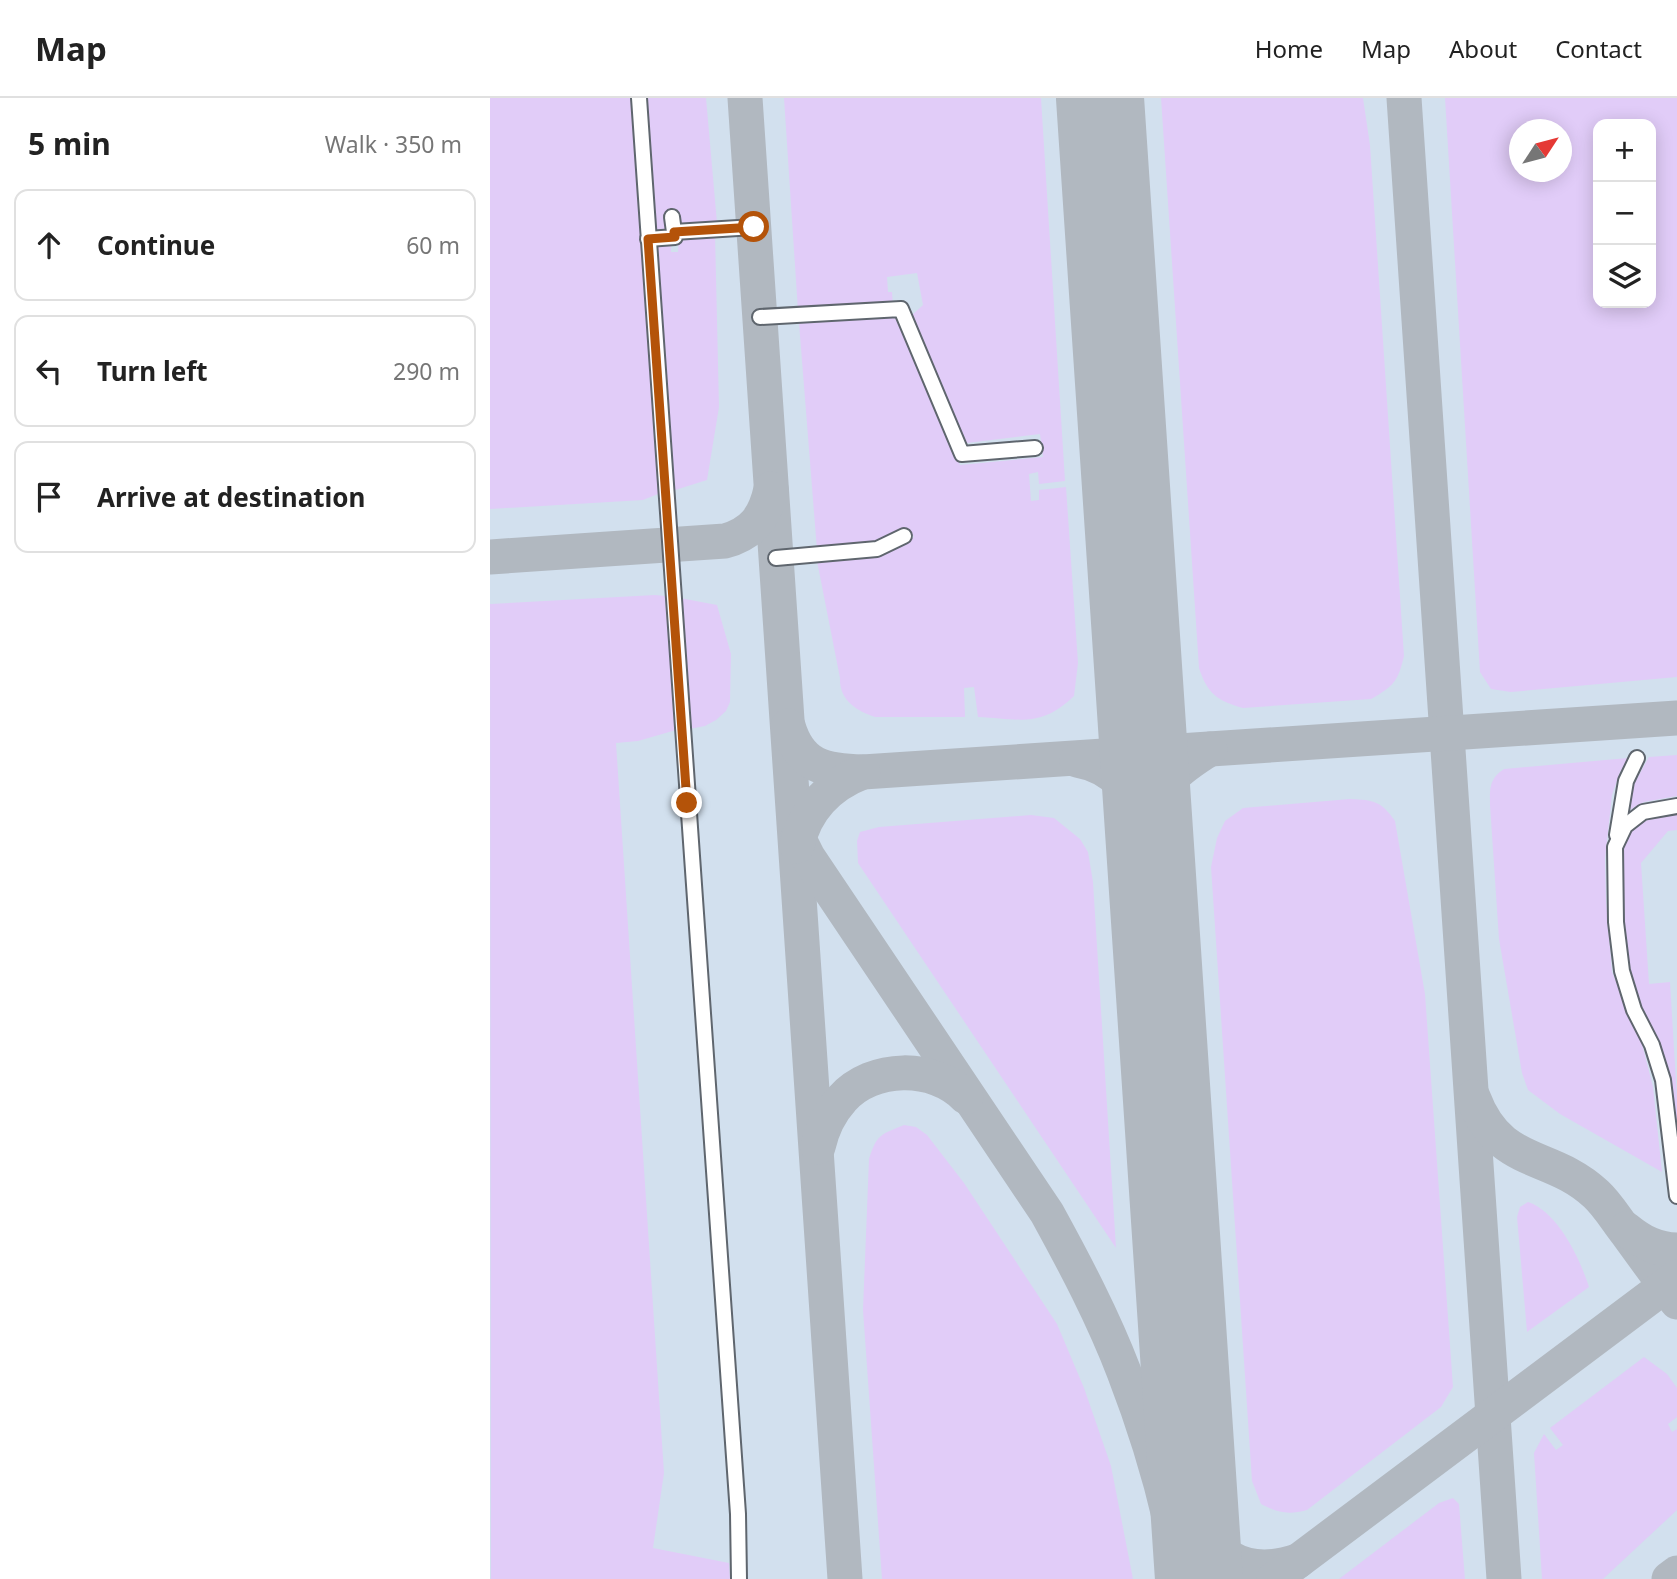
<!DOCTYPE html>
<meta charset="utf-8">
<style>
:root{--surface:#fff;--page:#f6f6f6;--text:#222;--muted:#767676;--line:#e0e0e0}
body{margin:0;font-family:"Noto Sans",sans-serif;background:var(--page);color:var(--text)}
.controls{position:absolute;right:21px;top:21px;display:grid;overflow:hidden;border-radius:14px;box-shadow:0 4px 18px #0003}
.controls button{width:63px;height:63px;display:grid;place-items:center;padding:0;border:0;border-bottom:2px solid var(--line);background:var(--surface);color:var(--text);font:35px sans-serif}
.compass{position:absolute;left:1019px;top:21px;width:63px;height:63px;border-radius:50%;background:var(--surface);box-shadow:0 4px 18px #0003;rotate:54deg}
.stop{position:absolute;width:21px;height:21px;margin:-16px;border:5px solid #b45309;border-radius:50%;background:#fff}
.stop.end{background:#b45309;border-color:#fff;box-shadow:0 2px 7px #0008}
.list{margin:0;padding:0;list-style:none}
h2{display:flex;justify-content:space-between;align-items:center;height:91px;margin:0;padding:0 28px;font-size:30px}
h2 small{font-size:23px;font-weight:400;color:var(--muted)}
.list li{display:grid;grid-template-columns:46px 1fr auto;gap:21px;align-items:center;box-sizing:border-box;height:112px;margin:0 14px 14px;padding:0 14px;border:2px solid var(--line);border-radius:14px}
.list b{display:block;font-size:26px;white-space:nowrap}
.list em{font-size:23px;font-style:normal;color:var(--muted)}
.icon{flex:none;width:38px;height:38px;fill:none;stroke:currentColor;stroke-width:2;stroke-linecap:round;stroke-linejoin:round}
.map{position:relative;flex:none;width:1187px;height:1481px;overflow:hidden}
header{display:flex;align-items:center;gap:42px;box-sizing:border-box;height:98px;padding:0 35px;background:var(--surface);border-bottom:2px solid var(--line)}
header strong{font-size:33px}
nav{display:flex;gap:38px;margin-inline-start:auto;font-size:24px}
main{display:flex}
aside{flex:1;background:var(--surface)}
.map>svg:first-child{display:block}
.built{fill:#d2e0ee;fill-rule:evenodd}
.green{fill:#e1ccf8;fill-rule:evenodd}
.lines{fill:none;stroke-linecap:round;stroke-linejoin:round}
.taxiway{stroke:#b1b8c0;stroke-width:35}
.runway{stroke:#b1b8c0;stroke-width:88}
.minor-casing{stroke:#5f666e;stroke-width:18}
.minor{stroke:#fff;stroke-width:14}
.route{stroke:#b45309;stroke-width:9}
</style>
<header>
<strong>Map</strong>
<nav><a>Home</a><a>Map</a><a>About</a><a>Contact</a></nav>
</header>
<main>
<aside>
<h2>5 min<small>Walk · 350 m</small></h2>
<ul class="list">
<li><svg class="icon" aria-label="ahead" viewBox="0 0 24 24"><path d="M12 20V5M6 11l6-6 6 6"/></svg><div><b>Continue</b></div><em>60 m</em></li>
<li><svg class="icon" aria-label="left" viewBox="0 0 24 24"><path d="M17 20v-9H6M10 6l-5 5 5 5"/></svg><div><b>Turn left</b></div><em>290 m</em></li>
<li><svg class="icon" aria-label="arrive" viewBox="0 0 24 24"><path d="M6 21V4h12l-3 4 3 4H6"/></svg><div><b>Arrive at destination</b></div></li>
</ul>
</aside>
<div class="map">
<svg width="1187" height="1481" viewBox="0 0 1187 1481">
<rect width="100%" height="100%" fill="#e3ecf5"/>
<path class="built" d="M0,0H1187V1481H0ZM1108,26H1161V205H1108ZM1030,32H1072V74H1030Z"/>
<g class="green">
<polygon points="0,0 143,0 168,396 153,402 0,411"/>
<polygon points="156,0 216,0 227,125 190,130 186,116 175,118 176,135 165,136"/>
<path d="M294,0H551L575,383L549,386L548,374L539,376L541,403L549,402V392L576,389L588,565L584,598C551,630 530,621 488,619L484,589L474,590L475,619H385C367,613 349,602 350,580L327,463L391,457L424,439L419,431L386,445L327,452L309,225L406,218L470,367L553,359L550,336L477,345L420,219L433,207L427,175L397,179L398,194H402L403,208L308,213Z"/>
<path d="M671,0H873L880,47L914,558C908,583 904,588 881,601L753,610C727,603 717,595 709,570Z"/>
<path d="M955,0H1187V579L1021,594L1001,591L990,574ZM1108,26H1161V205H1108ZM1030,32H1072V74H1030Z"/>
<polygon points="225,136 229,309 217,382 182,393 165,145 181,144 181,154 188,154 189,139"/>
<polygon points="165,497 175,498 186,632 148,643 126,645 174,1375 163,1450 239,1465 240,1481 1,1481 0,506"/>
<polygon points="190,500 227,507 241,556 240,604 236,613 226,622 215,628 199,631"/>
<polygon points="1187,657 1187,698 1154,704 1134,715 1139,695 1159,659"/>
<path d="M1138,660L1130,674L1122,697L1115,761L1116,803L1122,874L1152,946L1163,989L1172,1074L1070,1016L1038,992L1032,975L1009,841L1000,707C1000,690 999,681 1014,671Z"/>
<path d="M860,701C884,702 891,703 905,723L935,896L963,1289L951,1309L817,1412C798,1417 788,1415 771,1406L762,1383L721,769L727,740L735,723L753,710Z"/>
<path d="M1187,710V732L1178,733L1151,765L1159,886L1180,884L1187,1001V1076L1177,980L1144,898L1136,869L1130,749C1143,726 1163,718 1187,710Z"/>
<polygon points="541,717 564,720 590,741 598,754 603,784 626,1150 368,765 367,743 370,734 389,729"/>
<path d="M414,1027L426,1029L437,1037L474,1085L567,1226L594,1290L621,1368L643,1481H392L373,1212L379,1061C387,1036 390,1037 414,1027Z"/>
<path d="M1038,1104C1068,1114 1090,1161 1099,1189L1037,1234L1027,1119L1030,1109Z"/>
<polygon points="1154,1259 1177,1276 1187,1290 1187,1319 1178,1326 1182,1334 1187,1331 1187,1412 1113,1481 1052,1481 1044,1355 1054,1336 1066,1352 1073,1347 1060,1330"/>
<polygon points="963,1400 969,1406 975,1481 849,1481 949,1405"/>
</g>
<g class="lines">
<g class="taxiway">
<polyline points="255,0 355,1481"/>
<polyline points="914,0 1014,1481"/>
<path d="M0,459L235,443C263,435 275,419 281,391"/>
<path d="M298,628C310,669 335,673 373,674L1187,620"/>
<path d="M587,662C626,669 641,694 658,726"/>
<path d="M658,726C672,684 683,674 720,651"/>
<path d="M308,739L318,759L557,1115C585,1166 613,1219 634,1274C660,1341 680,1411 692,1481"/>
<path d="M307,748C315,712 339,687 373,674"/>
<path d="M983,999C1010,1071 1060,1053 1106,1096C1117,1106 1126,1121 1136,1134C1153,1157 1170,1181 1187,1204"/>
<path d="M328,1049C332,1031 339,1015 352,1001C382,967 444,966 476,999"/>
<path d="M1136,1131C1152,1144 1167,1152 1187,1152"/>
<path d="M704,1403C717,1457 753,1481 808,1463"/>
<polyline points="784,1481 1187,1179"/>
<polyline points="1179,1481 1187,1475"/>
</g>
<polyline class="runway" points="610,0 709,1481"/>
<defs>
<g id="minor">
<polyline points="149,0 248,1416 249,1481"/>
<polyline points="182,119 184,134"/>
<polyline points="158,141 185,139 184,134 264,129"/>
<polyline points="270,219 411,211 472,356 545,350"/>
<polyline points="286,460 387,451 414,438"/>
<polyline points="1187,708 1153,714 1135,728 1125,749 1126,824 1132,873 1144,912 1162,947 1173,982 1187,1098"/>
<polyline points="1127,737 1136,683 1147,660"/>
</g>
</defs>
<use href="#minor" class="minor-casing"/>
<use href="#minor" class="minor"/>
</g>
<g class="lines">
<polyline class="route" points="197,705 158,141 185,139 184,134 264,129"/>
</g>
</svg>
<div class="controls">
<button>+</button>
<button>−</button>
<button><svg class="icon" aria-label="layers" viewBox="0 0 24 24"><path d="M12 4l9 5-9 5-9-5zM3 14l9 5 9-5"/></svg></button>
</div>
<svg class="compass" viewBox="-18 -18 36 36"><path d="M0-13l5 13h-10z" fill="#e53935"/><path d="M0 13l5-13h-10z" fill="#767676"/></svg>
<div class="stop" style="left:264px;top:129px"></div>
<div class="stop end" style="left:197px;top:705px"></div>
</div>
</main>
